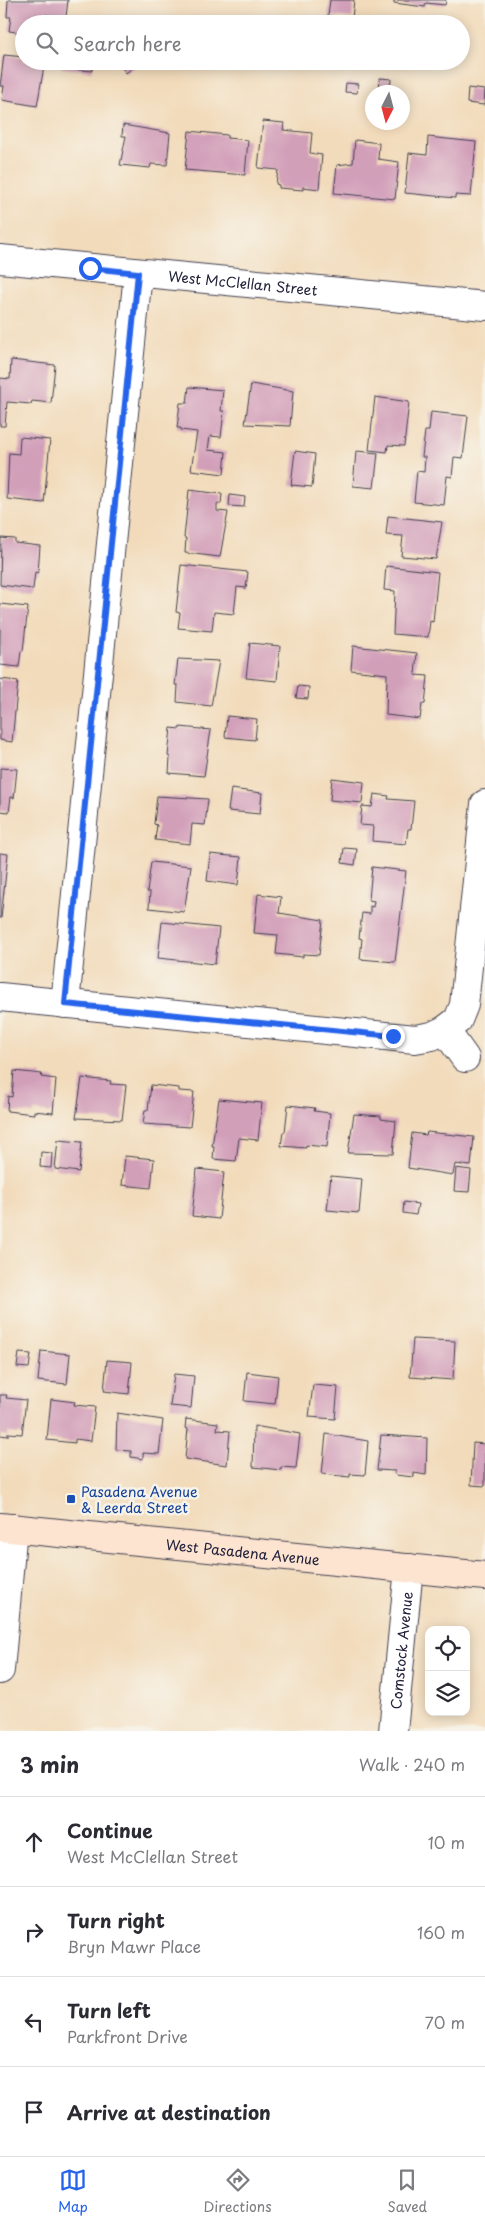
<!DOCTYPE html>
<meta charset="utf-8">
<style>
:root{--surface:#fff;--page:#f7f7f7;--text:#2b2b33;--muted:#7c7c81;--line:#e1e1e2;--accent:#2563eb}
body{margin:0;font-family:"Playpen Sans",sans-serif;background:var(--page);color:var(--text)}
.controls{position:absolute;right:15px;bottom:15px;display:grid;overflow:hidden;border-radius:10px;box-shadow:0 2px 12px #0003}
.controls button{width:45px;height:45px;display:grid;place-items:center;padding:0;border:0;border-bottom:1px solid var(--line);background:var(--surface);color:var(--text);font:25px sans-serif}
.compass{position:absolute;left:365px;top:85px;width:45px;height:45px;border-radius:50%;background:var(--surface);box-shadow:0 2px 12px #0003;rotate:186deg}
.stop{position:absolute;width:15px;height:15px;margin:-11px;border:4px solid #2563eb;border-radius:50%;background:#fff}
.stop.end{background:#2563eb;border-color:#fff;box-shadow:0 1px 5px #0008}
.list{margin:0;padding:0;list-style:none}
h2{display:flex;justify-content:space-between;align-items:center;height:65px;margin:0;padding:0 20px;font-size:21px}
h2 small{font-size:16px;font-weight:400;color:var(--muted)}
.list li{display:grid;grid-template-columns:32px 1fr auto;gap:15px;align-items:center;box-sizing:border-box;height:90px;padding:0 20px;border-top:1px solid var(--line)}
.list b{display:block;font-size:19px;white-space:nowrap}
.list p{margin:0;font-size:16px;white-space:nowrap;color:var(--muted)}
.list em{font-size:16px;font-style:normal;color:var(--muted)}
.icon{flex:none;width:28px;height:28px;fill:none;stroke:currentColor;stroke-width:2;stroke-linecap:round;stroke-linejoin:round}
.map{position:relative;flex:none;width:485px;height:1731px;overflow:hidden}
.search{position:absolute;background:var(--surface);box-shadow:0 2px 12px #0003;left:15px;right:15px;top:15px;height:55px;display:flex;align-items:center;gap:12px;box-sizing:border-box;padding:0 18px;border-radius:28px;color:var(--muted);font-size:19px}
.sheet{height:425px;background:var(--surface)}
nav{display:flex;justify-content:space-around;align-items:center;box-sizing:border-box;height:70px;border-top:1px solid var(--line);background:var(--surface);font-size:14px;color:var(--muted)}
nav a{display:grid;justify-items:center;gap:2px}
nav .on{color:var(--accent)}
.map>svg:first-child{display:block}
.building{fill:#d29fb9}
.lines{fill:none;stroke-linecap:round;stroke-linejoin:round}
.street-casing{stroke:#413e4e;stroke-width:30}
.secondary-casing{stroke:#413e4e;stroke-width:30}
.street{stroke:#fff;stroke-width:28}
.secondary{stroke:#fde4d1;stroke-width:28}
.route{stroke:#2563eb;stroke-width:6}
.transit-dot{fill:#1a4fb4;stroke:#f7f3e8;stroke-width:2}
.labels{text-anchor:middle;dominant-baseline:central;stroke-width:5;stroke-linejoin:round;paint-order:stroke}
.street-label{font-size:14px;fill:#22223b;stroke:#f7f3e8}
.transit-label{font-size:14px;fill:#164399;stroke:#f7f3e8;text-anchor:start}
</style>
<div class="map">
<svg width="485" height="1731" viewBox="0 0 485 1731">
<rect width="100%" height="100%" fill="#f7f3e8"/>
<filter id="ink" filterUnits="userSpaceOnUse"><feTurbulence type="fractalNoise" baseFrequency=".02" numOctaves="2"/><feDisplacementMap in="SourceGraphic" scale="10" xChannelSelector="R" yChannelSelector="G"/><feConvolveMatrix kernelMatrix="1 2 1 2 8 2 1 2 1" color-interpolation-filters="sRGB"/></filter>
<filter id="wash" filterUnits="userSpaceOnUse"><feTurbulence type="fractalNoise" baseFrequency=".0096" numOctaves="4" result="noise"/><feDisplacementMap in="SourceGraphic" scale="20" xChannelSelector="R" yChannelSelector="G"/><feGaussianBlur stdDeviation="1.12" result="paint"/><feColorMatrix in="noise" values="0 0 0 0 0 0 0 0 0 0 0 0 0 0 0 0 0 1.4 0 .05"/><feComposite in="paint" operator="in"/></filter>
<g filter="url(#wash)">
<rect width="100%" height="100%" fill="#f2dbbb"/>
<g id="blocks">
<g class="building">
<polygon points="8,0 68,0 66,17 46,15 45,24 24,24 24,33 9,31 11,17 7,17"/>
<polygon points="330,0 354,0 352,18 328,16"/>
<polygon points="394,0 446,0 445,5 426,3 425,7 394,3"/>
<polygon points="4,55 24,57 24,61 45,61 37,106 2,100 4,86 0,86"/>
<polygon points="61,61 93,61 92,71 61,68"/>
<polygon points="117,61 132,61 135,66 126,73"/>
<polygon points="380,78 391,79 390,90 379,89"/>
<polygon points="346,83 358,84 357,93 345,92"/>
<polygon points="468,88 485,90 484,105 467,103"/>
<polygon points="263,121 284,123 283,130 312,133 310,153 322,155 319,189 303,187 303,190 279,188 279,185 276,184 278,170 258,168"/>
<polygon points="123,125 170,133 167,165 151,164 150,168 120,165 126,136 122,136"/>
<polygon points="189,131 227,135 227,138 248,140 245,175 185,170"/>
<polygon points="428,137 476,142 471,196 455,195 455,198 405,193 409,153 427,155"/>
<polygon points="355,140 379,143 378,159 399,162 395,199 334,193 337,165 353,163"/>
<polygon points="11,360 55,365 51,403 32,401 31,404 7,402 5,426 0,426 0,378 10,379"/>
<polygon points="251,384 293,391 290,426 245,424"/>
<polygon points="189,387 223,390 221,411 224,411 221,437 210,436 208,450 226,452 224,474 191,470 197,432 181,430 181,428 177,428 180,403 187,403"/>
<polygon points="375,397 409,402 404,446 388,445 387,452 369,450"/>
<polygon points="431,412 468,416 463,458 454,457 452,477 447,476 444,505 414,502 417,471 424,472 425,457 422,457 425,431 429,431"/>
<polygon points="20,437 50,440 44,503 7,499 9,453 19,454"/>
<polygon points="295,451 315,454 312,487 291,485"/>
<polygon points="356,451 378,453 374,488 353,486"/>
<polygon points="189,490 222,494 221,504 217,504 217,511 228,512 220,557 185,553 186,538 184,538"/>
<polygon points="230,495 245,497 244,507 229,506"/>
<polygon points="388,516 442,522 436,559 401,556 403,536 386,535"/>
<polygon points="1,538 15,539 15,543 40,546 38,573 35,572 33,589 0,585"/>
<polygon points="181,565 248,572 246,588 237,587 234,614 214,612 212,631 178,628 180,613 176,612"/>
<polygon points="386,566 438,572 433,622 430,621 428,637 393,634 395,591 384,590"/>
<polygon points="0,604 28,607 23,651 21,651 19,667 0,665"/>
<polygon points="250,643 280,646 277,681 246,678"/>
<polygon points="353,646 417,653 415,675 428,676 425,704 422,704 420,719 386,715 387,674 351,670"/>
<polygon points="178,659 219,661 211,706 177,702 178,685 175,685"/>
<polygon points="0,679 18,681 12,742 0,740"/>
<polygon points="298,686 309,687 308,699 296,698"/>
<polygon points="227,716 257,719 255,740 225,737"/>
<polygon points="180,727 211,730 204,776 169,773 170,757 168,756 171,728 180,729"/>
<polygon points="0,768 17,769 14,798 11,797 9,812 0,811"/>
<polygon points="332,778 364,782 362,803 330,800"/>
<polygon points="231,789 262,793 260,814 228,811"/>
<polygon points="374,794 389,796 388,799 414,801 411,829 408,829 406,844 372,841 373,826 360,825 362,806 372,807"/>
<polygon points="157,796 208,799 205,825 192,824 190,844 155,840 157,825 154,824"/>
<polygon points="344,848 357,849 355,865 342,863"/>
<polygon points="0,853 8,854 1,918 0,918"/>
<polygon points="210,854 241,857 238,885 207,881"/>
<polygon points="151,862 191,866 184,912 149,908 150,892 147,892"/>
<polygon points="372,867 406,871 395,962 360,959 362,939 359,938 362,913 370,914 370,906 373,907 374,901 369,900"/>
<polygon points="258,894 281,897 279,913 323,920 319,955 303,954 303,957 276,954 278,935 254,933"/>
<polygon points="162,922 219,928 215,964 158,958"/>
<polygon points="14,1071 42,1074 41,1077 56,1079 53,1113 34,1111 34,1114 7,1111 8,1096 12,1097"/>
<polygon points="82,1078 111,1081 110,1084 126,1085 122,1120 76,1118"/>
<polygon points="151,1085 179,1088 179,1091 194,1092 190,1127 143,1124 145,1110 148,1110"/>
<polygon points="219,1099 262,1103 258,1140 239,1138 236,1161 213,1159 214,1146 212,1146"/>
<polygon points="288,1105 315,1108 314,1111 330,1113 327,1147 306,1145 306,1148 281,1146 283,1132 285,1132"/>
<polygon points="354,1114 381,1116 381,1119 396,1121 393,1154 348,1153"/>
<polygon points="427,1132 474,1137 471,1166 455,1164 453,1175 408,1168 412,1133 426,1135"/>
<polygon points="58,1140 82,1142 79,1172 55,1169"/>
<polygon points="41,1152 52,1153 51,1168 40,1167"/>
<polygon points="125,1156 154,1159 151,1188 122,1185"/>
<polygon points="456,1168 471,1170 469,1192 454,1191"/>
<polygon points="197,1169 224,1172 219,1219 192,1216"/>
<polygon points="331,1176 362,1179 359,1213 327,1210"/>
<polygon points="404,1202 418,1204 416,1215 403,1213"/>
<polygon points="413,1339 455,1341 453,1380 410,1377"/>
<polygon points="41,1351 70,1354 67,1384 38,1381"/>
<polygon points="19,1353 31,1354 29,1368 17,1367"/>
<polygon points="107,1360 132,1362 129,1394 104,1391"/>
<polygon points="247,1372 278,1376 275,1404 244,1401"/>
<polygon points="174,1374 194,1376 191,1408 170,1406"/>
<polygon points="313,1385 338,1387 335,1419 309,1417"/>
<polygon points="0,1395 7,1395 6,1398 26,1400 22,1434 8,1433 8,1436 0,1435"/>
<polygon points="51,1399 75,1402 74,1405 95,1407 91,1441 75,1439 75,1443 47,1440"/>
<polygon points="117,1413 163,1420 159,1454 143,1453 143,1459 131,1457 131,1451 116,1450"/>
<polygon points="186,1419 218,1423 217,1430 230,1431 227,1465 185,1459 188,1429 185,1428"/>
<polygon points="254,1426 300,1434 296,1468 281,1467 281,1470 253,1467"/>
<polygon points="326,1434 368,1441 365,1475 350,1474 350,1477 322,1474"/>
<polygon points="381,1435 427,1438 426,1475 414,1473 414,1477 395,1475 395,1471 377,1470"/>
<polygon points="473,1443 485,1444 485,1486 471,1485"/>
</g>
</g>
</g>
<g filter="url(#ink)">
<use href="#blocks" fill-opacity="0" stroke="#413e4e" stroke-width="1"/>
<g class="lines">
<defs>
<g id="street">
<path id="s1" d="M0,259L485,306"/>
<polyline points="0,997 415,1039 432,1036 445,1030 465,1058"/>
<polyline points="65,1004 138,273"/>
<polyline points="445,1030 458,1020 464,1005 485,804"/>
<polyline points="0,1670 13,1528"/>
<path id="s2" d="M393,1731L409,1568"/>
</g>
<g id="secondary">
<path id="s3" d="M0,1527L485,1576"/>
</g>
</defs>
<use href="#street" class="street-casing"/>
<use href="#secondary" class="secondary-casing"/>
<use href="#street" class="street"/>
<use href="#secondary" class="secondary"/>
</g>
</g>
<g class="lines" filter="url(#ink)">
<polyline class="route" points="90,268 138,273 65,1004 393,1036"/>
</g>
<rect class="transit-dot" x="66" y="1494" width="10" height="10" rx="2.5"/>
<g class="labels">
<g class="street-label">
<text stroke="none"><textPath href="#s1" startOffset="244">West McClellan Street</textPath></text>
<text stroke="none"><textPath href="#s3" startOffset="244">West Pasadena Avenue</textPath></text>
<text stroke="none"><textPath href="#s2" startOffset="81">Comstock Avenue</textPath></text>
</g>
<g class="transit-label">
<text x="81" y="1491">Pasadena Avenue<tspan x="81" dy="16">&amp; Leerda Street</tspan></text>
</g>
</g>
</svg>
<div class="controls">
<button><svg class="icon" aria-label="locate" viewBox="0 0 24 24"><circle cx="12" cy="12" r="6"/><path d="M12 2v4M12 18v4M2 12h4M18 12h4"/></svg></button>
<button><svg class="icon" aria-label="layers" viewBox="0 0 24 24"><path d="M12 4l9 5-9 5-9-5zM3 14l9 5 9-5"/></svg></button>
</div>
<svg class="compass" viewBox="-18 -18 36 36"><path d="M0-13l5 13h-10z" fill="#e53935"/><path d="M0 13l5-13h-10z" fill="#7c7c81"/></svg>
<div class="stop" style="left:90px;top:268px"></div>
<div class="stop end" style="left:393px;top:1036px"></div>
<div class="search"><svg class="icon" aria-label="search" viewBox="0 0 24 24"><circle cx="10" cy="10" r="6"/><path d="M15 15l6 6"/></svg>Search here</div>
</div>
<section class="sheet">
<h2>3 min<small>Walk · 240 m</small></h2>
<ul class="list">
<li><svg class="icon" aria-label="ahead" viewBox="0 0 24 24"><path d="M12 20V5M6 11l6-6 6 6"/></svg><div><b>Continue</b><p>West McClellan Street</p></div><em>10 m</em></li>
<li><svg class="icon" aria-label="right" viewBox="0 0 24 24"><path d="M7 20v-9h11M14 6l5 5-5 5"/></svg><div><b>Turn right</b><p>Bryn Mawr Place</p></div><em>160 m</em></li>
<li><svg class="icon" aria-label="left" viewBox="0 0 24 24"><path d="M17 20v-9H6M10 6l-5 5 5 5"/></svg><div><b>Turn left</b><p>Parkfront Drive</p></div><em>70 m</em></li>
<li><svg class="icon" aria-label="arrive" viewBox="0 0 24 24"><path d="M6 21V4h12l-3 4 3 4H6"/></svg><div><b>Arrive at destination</b></div></li>
</ul>
</section>
<nav>
<a class="on"><svg class="icon" aria-label="map" viewBox="0 0 24 24"><path d="M3 6l6-2 6 2 6-2v14l-6 2-6-2-6 2zM9 4v14M15 6v14"/></svg>Map</a>
<a><svg class="icon" aria-label="directions" viewBox="0 0 24 24"><path d="M12 3l9 9-9 9-9-9zM9 14v-3h6M13 9l2 2-2 2"/></svg>Directions</a>
<a><svg class="icon" aria-label="saved" viewBox="0 0 24 24"><path d="M7 4h10v16l-5-4-5 4z"/></svg>Saved</a>
</nav>
